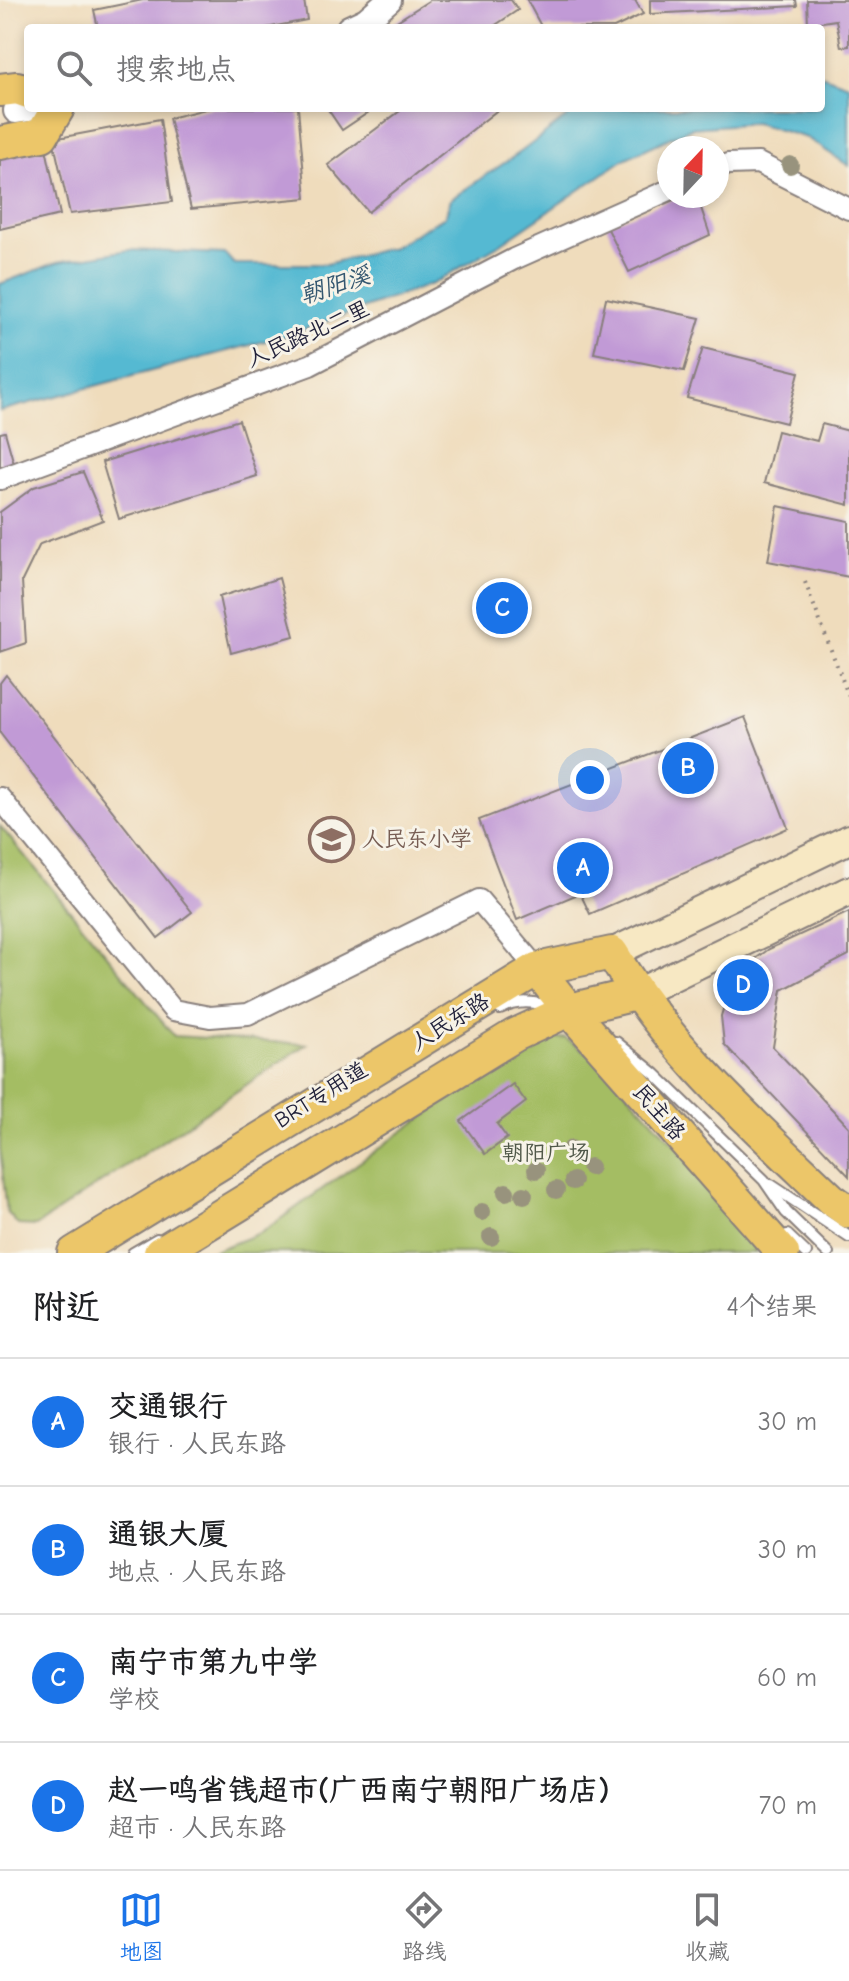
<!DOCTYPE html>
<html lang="zh">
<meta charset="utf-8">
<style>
:root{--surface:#fff;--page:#f2f2f2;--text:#202124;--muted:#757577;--line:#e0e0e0;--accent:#1a73e8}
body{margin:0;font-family:"Comic Neue","LXGW WenKai TC",sans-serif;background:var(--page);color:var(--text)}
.compass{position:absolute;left:657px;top:136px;width:72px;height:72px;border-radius:50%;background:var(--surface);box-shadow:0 4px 12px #0003;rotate:22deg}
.you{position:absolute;left:590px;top:780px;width:28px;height:28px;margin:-20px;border:6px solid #fff;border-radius:50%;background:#1a73e8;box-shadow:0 0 0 12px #1a73e833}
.badge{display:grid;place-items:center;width:52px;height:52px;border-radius:50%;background:var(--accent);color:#fff;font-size:26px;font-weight:700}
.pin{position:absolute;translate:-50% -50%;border:4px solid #fff;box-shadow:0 2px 8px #0006}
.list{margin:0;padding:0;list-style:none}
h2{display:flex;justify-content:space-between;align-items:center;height:104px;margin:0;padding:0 32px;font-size:34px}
h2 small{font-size:26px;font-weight:400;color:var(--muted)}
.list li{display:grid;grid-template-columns:52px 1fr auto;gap:24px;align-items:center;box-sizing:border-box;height:128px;padding:0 32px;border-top:2px solid var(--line)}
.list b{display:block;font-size:30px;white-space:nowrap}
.list p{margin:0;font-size:26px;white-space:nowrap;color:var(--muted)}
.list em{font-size:26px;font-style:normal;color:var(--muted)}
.icon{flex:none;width:44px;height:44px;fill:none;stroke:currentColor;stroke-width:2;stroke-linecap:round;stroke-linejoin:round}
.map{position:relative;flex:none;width:849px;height:1253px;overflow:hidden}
.search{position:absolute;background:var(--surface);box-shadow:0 4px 12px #0003;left:24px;right:24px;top:24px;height:88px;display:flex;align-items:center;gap:20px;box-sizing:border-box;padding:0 28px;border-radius:8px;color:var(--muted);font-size:30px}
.sheet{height:616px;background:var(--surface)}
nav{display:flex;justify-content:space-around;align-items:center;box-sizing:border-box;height:112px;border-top:2px solid var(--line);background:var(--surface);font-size:22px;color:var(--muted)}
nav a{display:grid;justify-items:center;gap:4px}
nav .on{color:var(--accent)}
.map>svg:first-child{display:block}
.green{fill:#a4bd63;stroke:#63704f;stroke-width:2}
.water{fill:#54b9d2;stroke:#3b6e86;stroke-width:2}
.building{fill:#c19ad6}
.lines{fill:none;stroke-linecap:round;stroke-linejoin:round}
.service-casing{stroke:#887f7c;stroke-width:14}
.minor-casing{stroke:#887f7c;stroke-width:24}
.tertiary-casing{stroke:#887f7c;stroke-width:28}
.secondary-casing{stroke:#887f7c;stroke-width:32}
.primary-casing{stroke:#887f7c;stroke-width:36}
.path{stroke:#887f7c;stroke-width:4;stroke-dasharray:2 6;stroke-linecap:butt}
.service{stroke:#fff;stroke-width:10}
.minor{stroke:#fff;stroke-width:20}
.tertiary{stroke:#fff;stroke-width:24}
.secondary{stroke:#f7e8c3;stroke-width:28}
.primary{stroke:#ecc669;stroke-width:32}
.tree{fill:#98937d}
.labels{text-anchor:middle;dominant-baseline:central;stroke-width:6;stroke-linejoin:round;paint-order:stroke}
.street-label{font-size:22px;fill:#22223b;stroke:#f7f3e8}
.education-label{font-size:22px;fill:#785e54;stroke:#f7f3e8;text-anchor:start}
.park-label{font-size:22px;fill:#505849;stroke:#f7f3e8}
.water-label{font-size:24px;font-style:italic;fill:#345770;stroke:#f7f3e8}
</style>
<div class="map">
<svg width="849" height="1253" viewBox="0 0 849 1253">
<rect width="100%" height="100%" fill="#f7f3e8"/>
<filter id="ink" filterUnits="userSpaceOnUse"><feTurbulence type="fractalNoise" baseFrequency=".0125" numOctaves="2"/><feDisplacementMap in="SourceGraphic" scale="16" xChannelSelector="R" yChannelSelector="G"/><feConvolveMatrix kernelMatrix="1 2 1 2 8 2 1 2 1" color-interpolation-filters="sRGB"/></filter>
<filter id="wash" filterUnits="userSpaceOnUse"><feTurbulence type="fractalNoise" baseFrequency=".006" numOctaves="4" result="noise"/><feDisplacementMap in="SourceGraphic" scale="32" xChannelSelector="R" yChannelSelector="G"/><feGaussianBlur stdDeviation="1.8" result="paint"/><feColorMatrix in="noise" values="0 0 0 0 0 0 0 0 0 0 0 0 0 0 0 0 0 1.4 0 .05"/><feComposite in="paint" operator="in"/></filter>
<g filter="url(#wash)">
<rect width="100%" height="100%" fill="#efdcbc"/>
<g class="green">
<polygon points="0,826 174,1036 307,1044 36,1226 18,1225 7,1212 0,1149"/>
<polygon points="565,1038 596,1058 728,1203 757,1253 209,1253 262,1232 528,1042"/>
</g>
<polygon class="water" points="821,75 849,85 849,166 807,138 755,123 691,128 626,158 502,243 432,284 288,335 0,411 0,284 58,262 129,250 225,254 234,264 327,264 393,247 445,216 451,199 522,151 579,108 821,108"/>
<g id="blocks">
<g class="building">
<polygon points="143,0 304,0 307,20 266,28 98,28 94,10"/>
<polygon points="430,0 511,0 518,10 491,28 386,28"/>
<polygon points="527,0 635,0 643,14 614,28 542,28"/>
<polygon points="650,0 796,0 797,6 650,14"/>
<polygon points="807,0 849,0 849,46 841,47 836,20 808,24"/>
<polygon points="210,108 298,108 306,198 191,209 169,118"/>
<polygon points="327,108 375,108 342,130"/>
<polygon points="404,108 500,108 368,212 328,165"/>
<polygon points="160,119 172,202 70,214 53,139"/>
<polygon points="46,148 60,215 0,229 0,157"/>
<polygon points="681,196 697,196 710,235 629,272 606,225"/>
<polygon points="606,298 700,318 684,371 594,353"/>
<polygon points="703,348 799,372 786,423 687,398"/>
<polygon points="239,420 257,476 119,519 102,462"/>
<polygon points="822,424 849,431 849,505 764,483 777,431 817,441"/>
<polygon points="5,432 14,464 0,468 0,433"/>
<polygon points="83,472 103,520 40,544 22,581 26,643 0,652 0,512 34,487"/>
<polygon points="778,506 849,521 849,577 768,561"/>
<polygon points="279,578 294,636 231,653 219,597"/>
<polygon points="6,675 192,912 158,938 0,733 0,683"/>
<polygon points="745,717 788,828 590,914 580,893 517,920 479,820"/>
<polygon points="849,912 849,955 782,990 773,1047 849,1127 849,1176 724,1044 721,1016 728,993 743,968 769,949"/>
<polygon points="513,1084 526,1102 497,1124 507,1138 485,1154 461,1121"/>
</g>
</g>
</g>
<g filter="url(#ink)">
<use href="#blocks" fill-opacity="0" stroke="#887f7c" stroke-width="2"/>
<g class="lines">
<defs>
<g id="service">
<path d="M500,1009C519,999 534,1002 554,1007"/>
<polyline points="616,1042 655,1074 764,1180 786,1212 828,1253"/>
<polyline points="771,1185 849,1237"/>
<polyline points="787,1235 806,1253"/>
<polyline points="133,1253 157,1239"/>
</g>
<g id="minor">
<polyline points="717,169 728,164 758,163 849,209"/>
<polyline points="0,479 310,365 514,259 669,190"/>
<polyline points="0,798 173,1010 210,1017 248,1014 479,900 537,969"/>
</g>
<g id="tertiary">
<polyline points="349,28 366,20 389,0"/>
<polyline points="16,111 36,108"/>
</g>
<g id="secondary">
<polyline points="612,953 849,839"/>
<polyline points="636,994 849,891"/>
</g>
<g id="primary">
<polyline points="0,90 17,88 28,92"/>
<polyline points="0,143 42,135 58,108"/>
<polyline points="537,969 569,1010 783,1253"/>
<path d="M74,1253L537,969L612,953C668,1049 752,1123 831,1199L849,1212"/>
<polyline points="160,1253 515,1035 569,1010 636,994"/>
</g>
</defs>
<use href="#service" class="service-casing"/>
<use href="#minor" class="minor-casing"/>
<use href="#tertiary" class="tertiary-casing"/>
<use href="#secondary" class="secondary-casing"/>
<use href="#primary" class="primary-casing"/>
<polyline class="path" points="805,582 849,697"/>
<use href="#service" class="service"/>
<use href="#minor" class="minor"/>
<use href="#tertiary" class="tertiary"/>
<use href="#secondary" class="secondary"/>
<use href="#primary" class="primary"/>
</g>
<g class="tree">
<circle cx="790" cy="165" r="9"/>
<circle cx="571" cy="1149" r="9"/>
<circle cx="590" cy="1167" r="9"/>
<circle cx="536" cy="1170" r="9"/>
<circle cx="573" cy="1181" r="9"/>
<circle cx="556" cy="1190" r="9"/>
<circle cx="506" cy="1192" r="9"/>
<circle cx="524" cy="1195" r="9"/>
<circle cx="482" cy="1212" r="9"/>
<circle cx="491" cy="1237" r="9"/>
</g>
</g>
<defs>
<symbol id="school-ring" viewBox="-11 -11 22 22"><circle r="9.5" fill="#f7f3e8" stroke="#8d6e63" stroke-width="1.5"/><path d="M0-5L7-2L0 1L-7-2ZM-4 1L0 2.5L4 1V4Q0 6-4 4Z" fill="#8d6e63"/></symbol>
</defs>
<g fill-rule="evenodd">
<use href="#school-ring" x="306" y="814" width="51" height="51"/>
</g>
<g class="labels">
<g class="street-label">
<text transform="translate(308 334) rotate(-24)">人民路北二里</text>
<text transform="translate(450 1022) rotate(-32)">人民东路</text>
<text transform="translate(321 1095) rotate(-32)">BRT专用道</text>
<text transform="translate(659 1112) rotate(49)">民主路</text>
</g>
<g class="education-label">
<text x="362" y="839">人民东小学</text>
</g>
<g class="park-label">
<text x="546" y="1153">朝阳广场</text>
</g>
<g class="water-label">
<text transform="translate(335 285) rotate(-18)">朝阳溪</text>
</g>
</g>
</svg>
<svg class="compass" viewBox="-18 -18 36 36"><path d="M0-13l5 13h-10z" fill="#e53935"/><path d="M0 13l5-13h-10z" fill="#757577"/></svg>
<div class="you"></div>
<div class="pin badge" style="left:583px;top:868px">A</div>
<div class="pin badge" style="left:688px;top:768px">B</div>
<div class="pin badge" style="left:502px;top:608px">C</div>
<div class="pin badge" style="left:743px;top:985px">D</div>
<div class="search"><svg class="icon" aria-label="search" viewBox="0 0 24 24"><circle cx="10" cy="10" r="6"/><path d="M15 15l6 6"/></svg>搜索地点</div>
</div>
<section class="sheet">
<h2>附近<small>4个结果</small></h2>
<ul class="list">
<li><span class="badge">A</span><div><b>交通银行</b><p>银行 · 人民东路</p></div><em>30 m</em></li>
<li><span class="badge">B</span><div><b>通银大厦</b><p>地点 · 人民东路</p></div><em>30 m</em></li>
<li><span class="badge">C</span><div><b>南宁市第九中学</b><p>学校</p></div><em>60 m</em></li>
<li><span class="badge">D</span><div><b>赵一鸣省钱超市(广西南宁朝阳广场店)</b><p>超市 · 人民东路</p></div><em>70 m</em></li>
</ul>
</section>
<nav>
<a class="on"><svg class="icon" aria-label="map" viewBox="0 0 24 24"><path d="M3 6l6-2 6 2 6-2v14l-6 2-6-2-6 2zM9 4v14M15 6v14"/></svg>地图</a>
<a><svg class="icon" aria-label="directions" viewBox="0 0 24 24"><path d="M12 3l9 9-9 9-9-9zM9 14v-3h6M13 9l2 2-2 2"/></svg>路线</a>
<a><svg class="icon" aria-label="saved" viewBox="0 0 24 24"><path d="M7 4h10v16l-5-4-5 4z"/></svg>收藏</a>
</nav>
